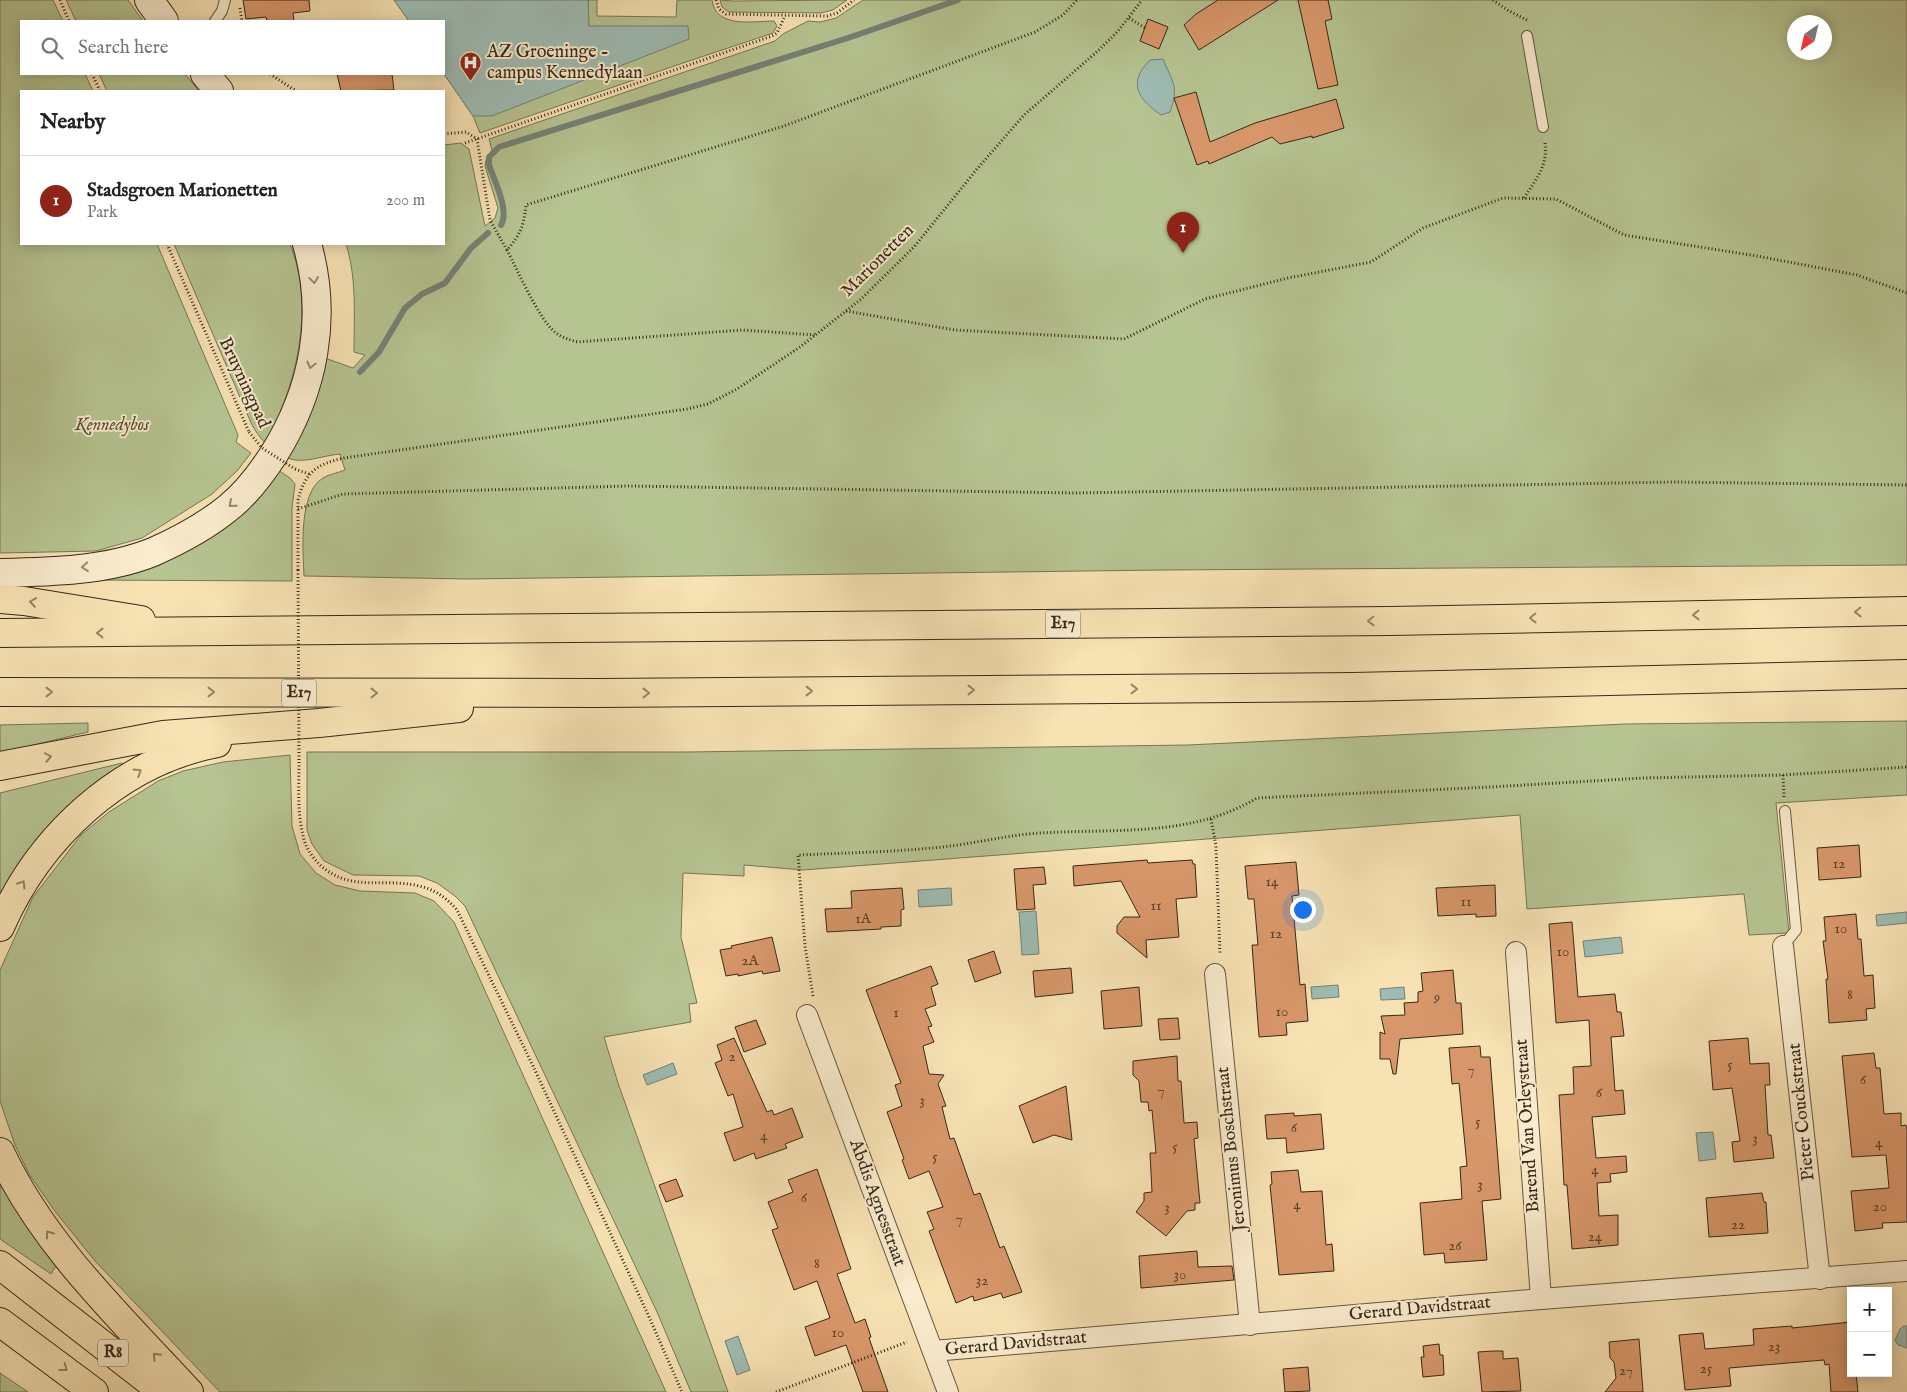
<!DOCTYPE html>
<meta charset="utf-8">
<style>
:root{--surface:#fff;--page:#f2f2f2;--text:#222;--muted:#767676;--line:#e0e0e0;--accent:#8f2418}
body{margin:0;font-family:"IM FELL English",serif;background:var(--page);color:var(--text)}
.controls{position:absolute;right:15px;bottom:15px;display:grid;overflow:hidden;border-radius:0px;box-shadow:0 2px 12px #0003}
.controls button{width:45px;height:45px;display:grid;place-items:center;padding:0;border:0;border-bottom:1px solid var(--line);background:var(--surface);color:var(--text);font:25px sans-serif}
.compass{position:absolute;left:1787px;top:15px;width:45px;height:45px;border-radius:50%;background:var(--surface);box-shadow:0 2px 12px #0003;rotate:214deg}
.you{position:absolute;left:1302px;top:909px;width:18px;height:18px;margin:-12px;border:4px solid #fff;border-radius:50%;background:#1a73e8;box-shadow:0 0 0 8px #1a73e833}
.badge{display:grid;place-items:center;width:32px;height:32px;border-radius:50%;background:var(--accent);color:#fff;font-size:16px;font-weight:700}
.pin{position:absolute;translate:-50% -41px;filter:drop-shadow(0 1px 2px #0008)}
.pin::after{content:'';position:absolute;top:26px;width:18px;height:15px;background:inherit;clip-path:polygon(0 0,100% 0,50% 100%)}
.list{margin:0;padding:0;list-style:none}
h2{display:flex;justify-content:space-between;align-items:center;height:65px;margin:0;padding:0 20px;font-size:21px}
h2 small{font-size:16px;font-weight:400;color:var(--muted)}
.list li{display:grid;grid-template-columns:32px 1fr auto;gap:15px;align-items:center;box-sizing:border-box;height:90px;padding:0 20px;border-top:1px solid var(--line)}
.list b{display:block;font-size:19px;white-space:nowrap}
.list p{margin:0;font-size:16px;white-space:nowrap;color:var(--muted)}
.list em{font-size:16px;font-style:normal;color:var(--muted)}
.icon{flex:none;width:28px;height:28px;fill:none;stroke:currentColor;stroke-width:2;stroke-linecap:round;stroke-linejoin:round}
.map{position:relative;flex:none;width:1907px;height:1392px;overflow:hidden}
.search{position:absolute;background:var(--surface);box-shadow:0 2px 12px #0003;left:20px;top:20px;width:425px;height:55px;display:flex;align-items:center;gap:12px;box-sizing:border-box;padding:0 18px;border-radius:0px;color:var(--muted);font-size:19px}
.panel{position:absolute;background:var(--surface);box-shadow:0 2px 12px #0003;left:20px;top:90px;width:425px;height:155px;border-radius:0px}
.map>svg:first-child{display:block}
.green{fill:#b6c492;stroke:#777656;fill-rule:evenodd}
.water{fill:#9ebcb4;stroke:#758176}
.lines{fill:none;stroke-linecap:round;stroke-linejoin:round}
.stream{stroke:#758176;stroke-width:6}
.building{fill:#d8976a;stroke:#382819}
.lane-casing{stroke:#685640;stroke-width:12}
.street-casing{stroke:#685640;stroke-width:22}
.secondary-casing{stroke:#382819;stroke-width:30}
.highway-casing{stroke:#382819;stroke-width:30}
.path{stroke:#382819;stroke-width:3;stroke-dasharray:1 2.5;stroke-linecap:butt}
.lane{stroke:#faecce;stroke-width:10}
.street{stroke:#faecce;stroke-width:20}
.secondary{stroke:#faecce;stroke-width:28}
.highway{stroke:#f7e2b4;stroke-width:28}
.path-bridge{stroke:#382819;stroke-width:3;stroke-dasharray:1 2.5;stroke-linecap:butt}
.oneway{stroke:#998a74}
.oneway2{stroke:#988566}
.labels{text-anchor:middle;dominant-baseline:central;stroke-width:4;stroke-linejoin:round;paint-order:stroke}
.number-label{font-size:15px;fill:#60442d}
.shield{fill:#faecce;stroke:#72634f;stroke-width:1}
.shield-label{font-size:16px;font-weight:bold;fill:#382819}
.poi-label{font-size:18px;fill:#382819;stroke:#faecce;text-anchor:start}
.street-label{font-size:18px;fill:#382819;stroke:#faecce}
.park-label{font-size:18px;font-style:italic;fill:#584f37;stroke:#faecce}
</style>
<div class="map">
<svg width="1907" height="1392" viewBox="0 0 1907 1392">
<rect width="100%" height="100%" fill="#f7e2b4"/>
<filter id="stains"><feTurbulence type="fractalNoise" baseFrequency=".004" numOctaves="4"/><feColorMatrix values="0 0 0 0 .2 0 0 0 0 .09 0 0 0 0 .02 0 0 0 .5 -.17"/></filter>
<radialGradient id="worn" r=".72"><stop offset=".6" stop-color="#630" stop-opacity="0"/><stop offset="1" stop-color="#630" stop-opacity=".3"/></radialGradient>
<g class="green">
<polygon points="0,0 53,0 63,21 21,21 21,74 85,74 93,91 21,91 21,244 157,244 238,435 236,442 251,453 237,471 212,494 142,538 96,551 0,553"/>
<polygon points="66,0 128,0 143,21 76,21"/>
<path d="M394,0L589,29L588,0H597V16L676,17L677,0H712C716,29 753,21 774,21L777,26L773,33L683,63L480,133L473,116L444,74V21H409Z"/>
<polygon points="720,0 733,1 847,0 833,10 821,13 729,12 722,7"/>
<path d="M863,0H1907V565L1164,570L468,579L304,576C303,551 298,493 323,478C329,474 338,473 345,470L340,454C312,457 297,469 272,449C263,442 258,435 252,425L174,244H290C311,296 302,361 280,412L302,422L322,357L353,368L365,355L354,352C354,316 357,279 346,244H444V145L461,143L469,149L485,226L495,218L498,208L485,166L486,160L492,150L489,139L775,41L783,34L808,21L820,22L836,18ZM1794,22H1824V52H1794Z"/>
<polygon points="99,74 185,74 199,91 107,91"/>
<polygon points="275,468 290,478 295,484 292,508 292,581 87,580"/>
<polygon points="1907,721 1907,795 1776,803 1789,933 1749,935 1744,894 1527,909 1520,815 803,870 744,865 744,876 683,873 681,937 697,1003 689,1004 691,1022 604,1037 618,1083 728,1392 691,1392 657,1312 465,906 455,896 437,883 419,876 353,875 324,861 312,844 307,830 307,752 687,752 1188,745 1625,724"/>
<polygon points="88,723 88,732 0,753 0,725"/>
<polygon points="290,755 292,826 300,854 316,873 335,885 360,891 415,893 434,901 454,922 666,1392 220,1392 95,1261 54,1210 29,1174 15,1145 0,1101 0,970 33,897 81,835 109,812 158,781 183,771 223,762"/>
<polygon points="122,763 122,771 22,862 0,894 0,793"/>
<polygon points="0,1181 57,1264 51,1274 0,1239"/>
<polygon points="0,1373 28,1392 0,1392"/>
</g>
<g class="water">
<polygon points="394,0 588,0 589,26 688,26 689,39 492,116 473,116 444,74 444,21 409,21"/>
<path d="M1163,59C1173,83 1179,86 1170,112L1161,115C1138,99 1127,83 1150,60Z"/>
<polygon points="951,888 952,905 919,907 918,890"/>
<polygon points="1036,911 1039,954 1022,955 1019,912"/>
<polygon points="1907,912 1907,923 1877,926 1876,915"/>
<polygon points="1621,937 1623,953 1585,957 1583,941"/>
<polygon points="1338,985 1339,997 1312,999 1311,987"/>
<polygon points="1404,987 1405,999 1381,1000 1380,989"/>
<polygon points="673,1063 677,1074 647,1085 643,1075"/>
<polygon points="1713,1132 1716,1159 1699,1161 1696,1133"/>
<polygon points="1903,1326 1907,1326 1907,1348 1898,1345 1895,1340 1900,1329"/>
<polygon points="738,1336 750,1370 737,1375 725,1341"/>
</g>
<g class="lines">
<g class="stream">
<path d="M501,225C510,211 494,180 489,165V157L499,147L848,38L958,0"/>
<polyline points="360,372 379,352 405,308 422,294 445,283 471,248 488,233"/>
</g>
</g>
<g class="building">
<polygon points="243,0 309,0 310,11 293,13 294,21 267,21 266,17 246,19"/>
<polygon points="1218,0 1278,0 1199,50 1184,25 1196,14"/>
<polygon points="1298,0 1328,0 1332,19 1325,21 1338,85 1318,89"/>
<polygon points="1148,19 1168,27 1159,49 1140,41"/>
<polygon points="337,74 392,74 394,90 341,91"/>
<polygon points="1196,92 1210,142 1255,123 1336,99 1344,128 1312,138 1312,136 1280,144 1272,137 1209,164 1208,161 1197,165 1174,98"/>
<polygon points="1859,845 1861,877 1819,880 1817,848"/>
<polygon points="1147,860 1148,863 1192,860 1193,864 1195,864 1197,897 1176,899 1179,937 1146,940 1147,958 1117,933 1117,926 1124,917 1140,917 1121,881 1074,886 1073,866"/>
<polygon points="1296,862 1299,895 1292,896 1300,985 1305,984 1308,1021 1286,1023 1287,1035 1259,1037 1252,945 1258,945 1254,899 1248,899 1245,866"/>
<polygon points="1044,867 1046,884 1033,885 1035,909 1017,910 1014,869"/>
<polygon points="1495,885 1496,916 1476,917 1476,914 1438,916 1436,888"/>
<polygon points="902,888 904,909 901,910 901,926 881,927 881,929 827,932 825,909 852,908 851,891"/>
<polygon points="1856,914 1858,939 1861,939 1864,976 1873,975 1875,1008 1866,1009 1867,1020 1829,1023 1826,979 1828,979 1823,941 1826,941 1824,917"/>
<polygon points="1572,922 1578,997 1615,994 1617,1012 1621,1012 1624,1036 1611,1037 1615,1091 1623,1090 1625,1114 1592,1117 1596,1158 1626,1156 1627,1172 1610,1174 1611,1182 1597,1183 1599,1216 1618,1215 1618,1245 1572,1249 1567,1185 1564,1185 1559,1095 1574,1094 1573,1067 1591,1066 1589,1020 1556,1023 1549,924"/>
<polygon points="772,937 780,971 763,974 762,971 738,976 738,974 726,976 720,950 732,948 731,946"/>
<polygon points="994,951 1001,973 975,982 968,960"/>
<polygon points="931,966 938,984 931,987 936,1005 925,1009 932,1026 928,1027 934,1042 923,1046 929,1074 944,1075 938,1084 946,1106 942,1107 950,1139 954,1138 974,1195 980,1193 1000,1248 1004,1246 1022,1292 1003,1298 1001,1293 974,1301 973,1296 956,1303 929,1231 934,1229 927,1212 943,1207 929,1171 909,1179 902,1160 904,1159 887,1112 902,1106 895,1085 901,1083 866,990"/>
<polygon points="1071,968 1073,993 1035,997 1033,971"/>
<polygon points="1453,970 1456,1003 1461,1003 1463,1034 1400,1039 1396,1074 1393,1074 1390,1059 1380,1059 1380,1032 1385,1034 1381,1016 1405,1015 1404,1003 1418,1002 1418,992 1423,991 1421,973"/>
<polygon points="1139,987 1142,1026 1104,1029 1101,991"/>
<polygon points="1178,1018 1180,1039 1160,1040 1158,1019"/>
<polygon points="756,1020 766,1044 744,1052 735,1027"/>
<polygon points="734,1038 767,1112 772,1110 774,1115 792,1108 803,1137 785,1144 787,1148 756,1159 754,1153 734,1161 724,1133 743,1127 733,1094 728,1096 715,1063 722,1060 717,1045"/>
<polygon points="1748,1038 1750,1064 1769,1063 1770,1085 1765,1085 1768,1135 1771,1135 1774,1158 1734,1162 1732,1142 1740,1141 1732,1088 1713,1090 1709,1041"/>
<polygon points="1480,1046 1481,1057 1490,1057 1501,1199 1482,1201 1487,1260 1445,1263 1444,1253 1424,1255 1420,1203 1462,1199 1460,1167 1467,1166 1459,1083 1452,1084 1449,1048"/>
<polygon points="1874,1053 1876,1068 1880,1068 1884,1114 1901,1113 1901,1126 1906,1125 1907,1129 1907,1222 1882,1223 1883,1228 1855,1231 1851,1191 1889,1188 1886,1155 1852,1157 1842,1056"/>
<polygon points="1177,1056 1178,1081 1181,1081 1184,1123 1197,1122 1198,1138 1194,1139 1200,1203 1195,1203 1195,1210 1187,1211 1166,1236 1136,1212 1144,1201 1144,1193 1152,1192 1150,1153 1156,1153 1152,1110 1149,1111 1148,1102 1141,1102 1139,1081 1133,1075 1133,1061"/>
<polygon points="1066,1086 1072,1140 1054,1135 1033,1143 1019,1106"/>
<polygon points="1294,1113 1294,1116 1321,1114 1324,1149 1287,1153 1286,1138 1267,1139 1265,1115"/>
<polygon points="817,1169 851,1269 837,1274 855,1323 865,1319 871,1337 869,1338 888,1392 863,1392 846,1345 815,1356 805,1327 830,1318 817,1281 794,1290 772,1230 778,1228 768,1202 793,1192 788,1180"/>
<polygon points="1298,1170 1301,1192 1322,1191 1326,1245 1332,1244 1334,1271 1279,1275 1270,1185 1272,1184 1271,1172"/>
<polygon points="676,1179 683,1196 666,1202 659,1185"/>
<polygon points="1762,1193 1764,1202 1766,1202 1768,1233 1709,1237 1706,1198"/>
<polygon points="1197,1251 1198,1267 1232,1266 1234,1280 1141,1288 1139,1256"/>
<polygon points="1851,1322 1851,1373 1856,1373 1858,1392 1831,1392 1829,1364 1825,1365 1824,1360 1729,1368 1731,1386 1685,1390 1679,1335 1703,1333 1705,1349 1754,1345 1753,1329 1792,1326 1792,1328"/>
<polygon points="1639,1339 1643,1392 1605,1392 1616,1378 1614,1362 1610,1358 1609,1342"/>
<polygon points="1439,1344 1440,1355 1443,1355 1444,1375 1423,1377 1421,1357 1424,1357 1423,1346"/>
<polygon points="1493,1351 1503,1351 1503,1359 1518,1358 1521,1391 1482,1392 1478,1352"/>
<polygon points="1308,1367 1310,1391 1285,1392 1283,1369"/>
</g>
<g class="lines">
<defs>
<g id="lane">
<polyline points="215,21 222,11 225,0"/>
<polyline points="1527,36 1543,127"/>
<polyline points="1783,946 1796,930 1785,811"/>
</g>
<g id="street">
<polyline points="1783,946 1820,1279"/>
<polyline points="1516,952 1541,1299"/>
<polyline points="1215,974 1250,1325"/>
<polyline points="807,1015 948,1392"/>
<polyline points="933,1351 1541,1299 1907,1271"/>
</g>
<g id="secondary">
<polyline points="149,0 164,21"/>
<polyline points="205,74 219,91"/>
<path d="M0,573C50,572 106,571 153,552C178,541 206,526 228,508C247,493 261,474 274,454C314,390 328,317 307,244"/>
</g>
<g id="highway">
<polyline points="0,599 24,601 141,620"/>
<polyline points="0,633 1391,621 1907,611"/>
<polyline points="0,692 598,693 1353,687 1907,674"/>
<polyline points="0,766 163,735 319,723 459,708"/>
<path d="M0,927C39,837 119,762 217,743"/>
<path d="M0,1152C43,1245 121,1318 189,1392"/>
<polyline points="0,1265 163,1392"/>
<polyline points="0,1322 94,1392"/>
</g>
</defs>
<use href="#lane" class="lane-casing"/>
<use href="#street" class="street-casing"/>
<use href="#secondary" class="secondary-casing"/>
<use href="#highway" class="highway-casing"/>
<g class="path">
<polyline points="60,0 69,21"/>
<polyline points="716,0 719,9 726,14 827,16 837,13 854,0"/>
<polyline points="1493,0 1509,11 1527,20"/>
<polyline points="240,8 242,21"/>
<polyline points="1129,18 1145,28"/>
<polyline points="92,74 100,91"/>
<polyline points="270,74 296,91"/>
<path d="M444,134L466,132L477,139L490,220L507,250C520,235 524,226 526,205L784,126L1035,32L1063,15L1077,0"/>
<polyline points="465,143 772,36 777,33 785,16"/>
<path d="M1524,198C1536,179 1548,166 1545,143"/>
<polyline points="167,244 249,432"/>
<path d="M507,250C518,271 539,320 556,333C563,338 570,340 578,342L742,330L816,335"/>
<polyline points="846,311 955,330 1124,339 1205,299 1288,278 1371,262 1423,228 1503,198 1556,199 1624,235 1757,256 1857,275 1907,293"/>
<polyline points="295,469 309,474"/>
<polyline points="298,509 343,494 628,486 1076,493 1672,482 1907,485"/>
<path d="M298,570V500C305,472 317,464 344,458L687,409L708,404L737,389L800,347L860,300L914,247L977,169L1024,115L1099,50L1118,31L1142,0"/>
<path d="M299,762C299,786 297,812 303,835C305,847 312,857 320,865C351,893 383,877 419,886C434,889 447,898 457,910L534,1068L650,1319L682,1392"/>
<polyline points="1783,775 1784,797"/>
<polyline points="1211,819 1216,846 1220,955"/>
<path d="M813,996L805,946L798,855C846,853 894,852 942,847C971,844 999,837 1028,834C1106,827 1187,840 1257,798L1491,787L1643,778L1783,775L1907,767"/>
<polyline points="776,1392 907,1342"/>
</g>
<use href="#lane" class="lane"/>
<use href="#street" class="street"/>
<use href="#secondary" class="secondary"/>
<use href="#highway" class="highway"/>
<g class="path-bridge">
<polyline points="249,432 262,448 295,469"/>
<polyline points="298,570 299,762"/>
</g>
</g>
<defs><path id="oneway-chevron" d="M-2-3.5L2.5 0L-2 3.5" fill="none" stroke-width="1.6" stroke-linecap="round" stroke-linejoin="round" transform="scale(1.25)"/></defs>
<g class="oneway">
<use href="#oneway-chevron" transform="translate(314 280) rotate(83)"/>
<use href="#oneway-chevron" transform="translate(311 365) rotate(103)"/>
<use href="#oneway-chevron" transform="translate(232 504) rotate(139)"/>
<use href="#oneway-chevron" transform="translate(85 567) rotate(175)"/>
</g>
<g class="oneway2">
<use href="#oneway-chevron" transform="translate(33 602) rotate(-171)"/>
<use href="#oneway-chevron" transform="translate(1858 612) rotate(179)"/>
<use href="#oneway-chevron" transform="translate(1696 615) rotate(179)"/>
<use href="#oneway-chevron" transform="translate(1533 618) rotate(179)"/>
<use href="#oneway-chevron" transform="translate(1371 621) rotate(179)"/>
<use href="#oneway-chevron" transform="translate(100 633) rotate(180)"/>
<use href="#oneway-chevron" transform="translate(1134 689)"/>
<use href="#oneway-chevron" transform="translate(971 690)"/>
<use href="#oneway-chevron" transform="translate(809 691)"/>
<use href="#oneway-chevron" transform="translate(49 692)"/>
<use href="#oneway-chevron" transform="translate(211 692)"/>
<use href="#oneway-chevron" transform="translate(374 693)"/>
<use href="#oneway-chevron" transform="translate(646 693)"/>
<use href="#oneway-chevron" transform="translate(48 757) rotate(-11)"/>
<use href="#oneway-chevron" transform="translate(138 772) rotate(-32)"/>
<use href="#oneway-chevron" transform="translate(22 884) rotate(-58)"/>
<use href="#oneway-chevron" transform="translate(49 1234) rotate(-126)"/>
<use href="#oneway-chevron" transform="translate(156 1356) rotate(-133)"/>
<use href="#oneway-chevron" transform="translate(64 1368) rotate(37)"/>
</g>
<defs>
<symbol id="hospital-pin" viewBox="-11 -11 22 30"><path d="M0 17L-7.5 6A9.5 9.5 0 1 1 7.5 6Z" fill="#8f2418" stroke="#faecce"/><path d="M-5-5h3v3.5h4V-5h3V5h-3V1.5h-4V5h-3Z" fill="#fff"/></symbol>
</defs>
<g fill-rule="evenodd">
<use href="#hospital-pin" x="458" y="50" width="25" height="34"/>
</g>
<g class="labels">
<g class="number-label">
<text x="1839" y="863">12</text>
<text x="1272" y="881">14</text>
<text x="1466" y="901">11</text>
<text x="1156" y="905">11</text>
<text x="863" y="918">1A</text>
<text x="1841" y="928">10</text>
<text x="1276" y="933">12</text>
<text x="1563" y="951">10</text>
<text x="750" y="960">2A</text>
<text x="1850" y="994">8</text>
<text x="1437" y="997">9</text>
<text x="1282" y="1011">10</text>
<text x="896" y="1012">1</text>
<text x="732" y="1056">2</text>
<text x="1730" y="1064">5</text>
<text x="1471" y="1069">7</text>
<text x="1863" y="1079">6</text>
<text x="1161" y="1090">7</text>
<text x="1599" y="1092">6</text>
<text x="922" y="1100">3</text>
<text x="1478" y="1121">5</text>
<text x="1294" y="1127">6</text>
<text x="764" y="1135">4</text>
<text x="1755" y="1138">3</text>
<text x="1879" y="1142">4</text>
<text x="1175" y="1146">5</text>
<text x="935" y="1156">5</text>
<text x="1595" y="1169">4</text>
<text x="1480" y="1184">3</text>
<text x="804" y="1197">6</text>
<text x="1297" y="1204">4</text>
<text x="1880" y="1206">20</text>
<text x="1167" y="1207">3</text>
<text x="959" y="1218">7</text>
<text x="1738" y="1224">22</text>
<text x="1595" y="1236">24</text>
<text x="1455" y="1245">26</text>
<text x="817" y="1263">8</text>
<text x="1180" y="1274">30</text>
<text x="982" y="1280">32</text>
<text x="838" y="1332">10</text>
<text x="1774" y="1346">23</text>
<text x="1706" y="1368">25</text>
<text x="1626" y="1370">27</text>
</g>
<g class="shield">
<rect x="1045.5" y="610.5" width="35" height="27" rx="4"/>
<rect x="281.5" y="679.5" width="35" height="27" rx="4"/>
<rect x="98" y="1339.5" width="30" height="27" rx="4"/>
</g>
<g class="shield-label">
<text x="1063" y="624">E17</text>
<text x="299" y="693">E17</text>
<text x="113" y="1353">R8</text>
</g>
<g class="poi-label">
<text x="487" y="52">AZ Groeninge -<tspan x="487" dy="21">campus Kennedylaan</tspan></text>
</g>
<g class="street-label">
<text transform="translate(878 261) rotate(-45)">Marionetten</text>
<text transform="translate(244 383) rotate(65)">Bruyningpad</text>
<text transform="translate(1802 1112) rotate(-96)">Pieter Couckstraat</text>
<text transform="translate(1528 1126) rotate(-94)">Barend Van Orleystraat</text>
<text transform="translate(1232 1149) rotate(-96)">Jeronimus Boschstraat</text>
<text transform="translate(877 1203) rotate(70)">Abdis Agnesstraat</text>
<text transform="translate(1420 1309) rotate(-5)">Gerard Davidstraat</text>
<text transform="translate(1016 1344) rotate(-5)">Gerard Davidstraat</text>
</g>
<g class="park-label">
<text x="112" y="425">Kennedybos</text>
</g>
</g>
<rect width="100%" height="100%" filter="url(#stains)"/>
<rect width="100%" height="100%" fill="url(#worn)"/>
</svg>
<div class="controls">
<button>+</button>
<button>−</button>
</div>
<svg class="compass" viewBox="-18 -18 36 36"><path d="M0-13l5 13h-10z" fill="#e53935"/><path d="M0 13l5-13h-10z" fill="#767676"/></svg>
<div class="you"></div>
<div class="pin badge" style="left:1183px;top:253px">1</div>
<div class="search"><svg class="icon" aria-label="search" viewBox="0 0 24 24"><circle cx="10" cy="10" r="6"/><path d="M15 15l6 6"/></svg>Search here</div>
<section class="panel">
<h2>Nearby<small></small></h2>
<ul class="list">
<li><span class="badge">1</span><div><b>Stadsgroen Marionetten</b><p>Park</p></div><em>200 m</em></li>
</ul>
</section>
</div>
